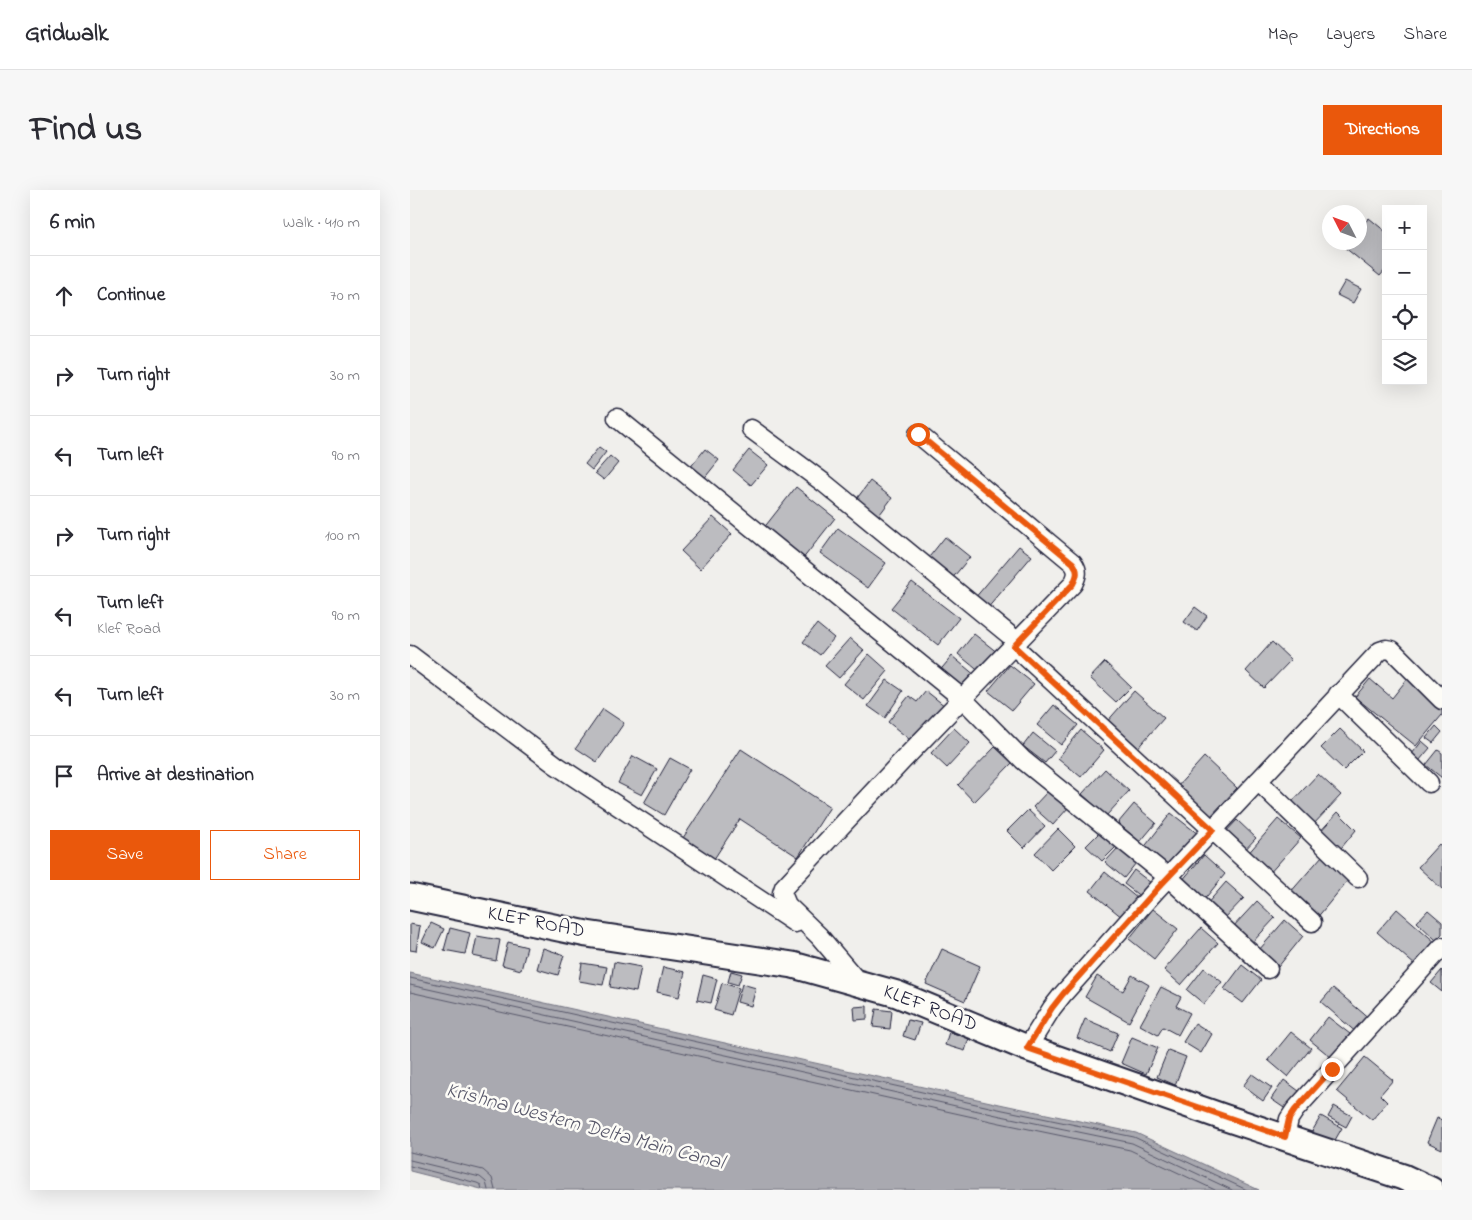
<!DOCTYPE html>
<meta charset="utf-8">
<style>
:root{--surface:#fff;--page:#f7f7f7;--text:#2b2b33;--muted:#7c7c81;--line:#e1e1e2;--accent:#ea580c}
body{margin:0;font-family:"Indie Flower",sans-serif;background:var(--page);color:var(--text)}
.controls{position:absolute;right:15px;top:15px;display:grid;overflow:hidden;border-radius:0px;box-shadow:0 5px 20px #0002}
.controls button{width:45px;height:45px;display:grid;place-items:center;padding:0;border:0;border-bottom:1px solid var(--line);background:var(--surface);color:var(--text);font:25px sans-serif}
.compass{position:absolute;left:912px;top:15px;width:45px;height:45px;border-radius:50%;background:var(--surface);box-shadow:0 5px 20px #0002;rotate:312deg}
.stop{position:absolute;width:15px;height:15px;margin:-11px;border:4px solid #ea580c;border-radius:50%;background:#fff}
.stop.end{background:#ea580c;border-color:#fff;box-shadow:0 1px 5px #0008}
.list{margin:0;padding:0;list-style:none}
h2{display:flex;justify-content:space-between;align-items:center;height:65px;margin:0;padding:0 20px;font-size:21px}
h2 small{font-size:16px;font-weight:400;color:var(--muted)}
.list li{display:grid;grid-template-columns:32px 1fr auto;gap:15px;align-items:center;box-sizing:border-box;height:80px;padding:0 20px;border-top:1px solid var(--line)}
.list b{display:block;font-size:19px;white-space:nowrap}
.list p{margin:0;font-size:16px;white-space:nowrap;color:var(--muted)}
.list em{font-size:16px;font-style:normal;color:var(--muted)}
.actions{display:flex;gap:10px;padding:15px 20px}
.actions a{flex:1;padding:11px 0;border:1px solid var(--accent);border-radius:0px;text-align:center;font-size:18px;color:var(--accent)}
.actions .main{background:var(--accent);color:#fff}
.icon{flex:none;width:28px;height:28px;fill:none;stroke:currentColor;stroke-width:2;stroke-linecap:round;stroke-linejoin:round}
.map{position:relative;flex:none;width:1032px;height:1000px;overflow:hidden;border-radius:0px}
header{display:flex;align-items:center;gap:30px;box-sizing:border-box;height:70px;padding:0 25px;background:var(--surface);border-bottom:1px solid var(--line)}
header strong{font-size:24px}
nav{display:flex;gap:28px;margin-inline-start:auto;font-size:18px}
.intro{display:flex;align-items:center;justify-content:space-between;box-sizing:border-box;height:120px;padding:0 30px}
h1{margin:0;font-size:35px}
.button{padding:12px 22px;border-radius:0px;background:var(--accent);color:#fff;font-size:18px;font-weight:700}
main{display:flex;gap:30px;padding:0 30px}
aside{flex:1;background:var(--surface);border-radius:0px;box-shadow:0 5px 20px #0002}
.map>svg:first-child{display:block}
.water{fill:#a9a9b0;stroke:#737381}
.lines{fill:none;stroke-linecap:round;stroke-linejoin:round}
.shore{stroke:#58586a;stroke-width:1}
.building{fill:#bcbcc0;stroke:#22223b}
.minor-casing{stroke:#22223b;stroke-width:21}
.secondary-casing{stroke:#22223b;stroke-width:29}
.minor{stroke:#fdfcf7;stroke-width:18}
.secondary{stroke:#fdfcf7;stroke-width:25}
.route{stroke:#ea580c;stroke-width:6}
.labels{text-anchor:middle;dominant-baseline:central;stroke-width:5;stroke-linejoin:round;paint-order:stroke}
.street-label{font-size:20px;fill:#22223b;stroke:#fdfcf7}
.water-label{font-size:21px;font-style:italic;fill:#58586a;stroke:#fdfcf7}
</style>
<header>
<strong>Gridwalk</strong>
<nav><a>Map</a><a>Layers</a><a>Share</a></nav>
</header>
<div class="intro"><h1>Find us</h1><a class="button">Directions</a></div>
<main>
<aside>
<h2>6 min<small>Walk · 410 m</small></h2>
<ul class="list">
<li><svg class="icon" aria-label="ahead" viewBox="0 0 24 24"><path d="M12 20V5M6 11l6-6 6 6"/></svg><div><b>Continue</b></div><em>70 m</em></li>
<li><svg class="icon" aria-label="right" viewBox="0 0 24 24"><path d="M7 20v-9h11M14 6l5 5-5 5"/></svg><div><b>Turn right</b></div><em>30 m</em></li>
<li><svg class="icon" aria-label="left" viewBox="0 0 24 24"><path d="M17 20v-9H6M10 6l-5 5 5 5"/></svg><div><b>Turn left</b></div><em>90 m</em></li>
<li><svg class="icon" aria-label="right" viewBox="0 0 24 24"><path d="M7 20v-9h11M14 6l5 5-5 5"/></svg><div><b>Turn right</b></div><em>100 m</em></li>
<li><svg class="icon" aria-label="left" viewBox="0 0 24 24"><path d="M17 20v-9H6M10 6l-5 5 5 5"/></svg><div><b>Turn left</b><p>Klef Road</p></div><em>90 m</em></li>
<li><svg class="icon" aria-label="left" viewBox="0 0 24 24"><path d="M17 20v-9H6M10 6l-5 5 5 5"/></svg><div><b>Turn left</b></div><em>30 m</em></li>
<li><svg class="icon" aria-label="arrive" viewBox="0 0 24 24"><path d="M6 21V4h12l-3 4 3 4H6"/></svg><div><b>Arrive at destination</b></div></li>
</ul>
<div class="actions"><a class="main">Save</a><a>Share</a></div>
</aside>
<div class="map">
<svg width="1032" height="1000" viewBox="0 0 1032 1000">
<rect width="100%" height="100%" fill="#f0efec"/>
<filter id="ink" filterUnits="userSpaceOnUse"><feTurbulence type="fractalNoise" baseFrequency=".02" numOctaves="2"/><feDisplacementMap in="SourceGraphic" scale="10" xChannelSelector="R" yChannelSelector="G"/><feConvolveMatrix kernelMatrix="1 2 1 2 8 2 1 2 1" color-interpolation-filters="sRGB"/></filter>
<g filter="url(#ink)">
<polygon class="water" points="0,783 594,915 726,943 849,1000 75,1000 0,981"/>
<g class="lines">
<g class="shore">
<polyline points="0,788 593,920 724,947 837,1000"/>
<polyline points="0,795 591,926 722,953 822,1000"/>
<polyline points="0,802 590,933 720,960 805,1000"/>
<polyline points="0,962 73,980 82,988 85,1000"/>
<polyline points="0,970 70,987 76,992 78,1000"/>
<polyline points="0,976 67,993 71,995 72,1000"/>
</g>
</g>
<g class="building">
<polygon points="959,28 976,42 976,79 970,86 934,57 938,52 949,52 949,39"/>
<polygon points="935,91 951,99 943,113 927,105"/>
<polygon points="189,257 196,262 182,280 175,274"/>
<polygon points="295,259 309,270 293,290 279,279"/>
<polygon points="339,260 358,275 341,295 323,280"/>
<polygon points="200,266 208,273 194,290 185,283"/>
<polygon points="460,291 482,308 467,328 445,311"/>
<polygon points="386,297 425,328 392,370 353,339"/>
<polygon points="303,327 322,344 290,379 271,361"/>
<polygon points="428,338 476,373 458,398 410,363"/>
<polygon points="535,347 560,367 540,391 516,371"/>
<polygon points="609,356 622,366 576,420 564,409"/>
<polygon points="502,392 549,428 528,455 481,418"/>
<polygon points="785,417 797,426 787,441 774,432"/>
<polygon points="407,434 424,448 410,465 393,452"/>
<polygon points="564,444 588,463 571,483 548,464"/>
<polygon points="440,448 454,460 429,488 415,476"/>
<polygon points="862,452 881,470 854,498 836,481"/>
<polygon points="459,464 478,481 454,510 434,494"/>
<polygon points="542,466 566,486 553,503 528,483"/>
<polygon points="695,472 721,497 706,512 680,488"/>
<polygon points="600,475 624,494 602,520 578,501"/>
<polygon points="998,488 1032,515 1032,525 1006,556 945,507 960,489 982,508"/>
<polygon points="477,490 493,501 475,528 458,516"/>
<polygon points="516,501 535,516 505,554 478,532 499,506 507,512"/>
<polygon points="724,501 754,528 725,561 695,534"/>
<polygon points="644,515 668,535 651,555 627,535"/>
<polygon points="193,519 214,533 187,572 166,558"/>
<polygon points="1026,536 1032,542 1023,553 1016,548"/>
<polygon points="544,538 560,553 537,578 521,563"/>
<polygon points="930,539 953,561 934,580 911,558"/>
<polygon points="671,540 694,560 671,587 648,568"/>
<polygon points="623,543 645,561 635,573 613,556"/>
<polygon points="1012,551 1020,558 1009,571 1002,564"/>
<polygon points="585,557 602,573 564,612 548,595"/>
<polygon points="331,559 420,617 388,667 330,629 302,672 271,651"/>
<polygon points="1028,560 1032,563 1032,588 1016,575"/>
<polygon points="223,566 247,579 232,605 208,593"/>
<polygon points="794,567 827,598 799,628 766,598"/>
<polygon points="260,568 280,579 254,625 234,613"/>
<polygon points="695,579 719,601 696,626 672,604"/>
<polygon points="908,584 931,605 902,636 879,615"/>
<polygon points="638,601 658,618 643,635 623,617"/>
<polygon points="724,614 746,633 730,652 708,633"/>
<polygon points="618,620 635,636 614,658 597,641"/>
<polygon points="928,622 946,640 927,663 907,645"/>
<polygon points="761,623 788,644 760,680 733,659"/>
<polygon points="868,629 891,648 858,685 836,666"/>
<polygon points="827,630 846,648 832,663 813,645"/>
<polygon points="648,639 665,656 641,680 625,663"/>
<polygon points="690,642 706,657 692,671 676,656"/>
<polygon points="1029,654 1032,657 1032,699 1008,677"/>
<polygon points="708,658 726,673 714,688 695,672"/>
<polygon points="794,665 815,684 793,711 771,692"/>
<polygon points="912,666 939,689 906,729 879,704"/>
<polygon points="724,680 741,693 731,707 714,694"/>
<polygon points="695,682 728,709 713,728 680,701"/>
<polygon points="816,692 834,708 813,730 796,715"/>
<polygon points="847,711 865,728 839,756 821,739"/>
<polygon points="743,719 768,739 744,769 719,749"/>
<polygon points="987,719 1026,753 1006,776 967,742"/>
<polygon points="1018,720 1032,732 1032,744 1026,750 1007,732"/>
<polygon points="875,730 893,746 868,777 849,760"/>
<polygon points="21,733 34,739 25,758 12,752"/>
<polygon points="0,734 10,736 6,761 0,760"/>
<polygon points="40,738 60,743 55,764 34,760"/>
<polygon points="791,738 808,753 771,795 754,780"/>
<polygon points="67,746 90,750 86,771 63,766"/>
<polygon points="98,752 117,757 111,780 92,775"/>
<polygon points="133,758 154,765 148,785 127,779"/>
<polygon points="532,759 570,776 555,811 516,794"/>
<polygon points="204,772 231,777 226,802 200,797"/>
<polygon points="172,773 197,777 193,795 169,791"/>
<polygon points="832,775 851,790 833,813 814,799"/>
<polygon points="253,777 275,782 269,807 247,802"/>
<polygon points="794,778 812,792 794,814 777,800"/>
<polygon points="1032,780 1032,802 1021,793"/>
<polygon points="321,781 332,784 328,795 318,792"/>
<polygon points="293,785 307,789 301,813 287,810"/>
<polygon points="722,785 739,795 719,832 675,807 687,786 713,801"/>
<polygon points="312,793 329,798 321,825 304,820"/>
<polygon points="332,794 346,798 341,816 327,812"/>
<polygon points="751,797 771,807 766,816 780,823 768,845 753,837 748,845 730,835"/>
<polygon points="923,798 960,829 948,844 911,812"/>
<polygon points="457,816 457,829 445,830 444,817"/>
<polygon points="466,819 482,821 480,839 463,837"/>
<polygon points="918,827 940,844 922,868 900,850"/>
<polygon points="675,829 708,843 700,862 667,848"/>
<polygon points="498,830 511,833 505,850 493,846"/>
<polygon points="785,833 802,844 791,863 773,852"/>
<polygon points="539,842 559,848 555,861 535,855"/>
<polygon points="881,842 901,858 878,887 858,870"/>
<polygon points="722,847 748,858 736,884 711,873"/>
<polygon points="758,860 776,867 765,895 747,887"/>
<polygon points="955,867 983,890 970,905 977,912 962,930 927,901"/>
<polygon points="842,884 862,898 853,911 833,896"/>
<polygon points="874,890 889,901 877,920 861,909"/>
<polygon points="924,916 942,926 936,937 918,927"/>
<polygon points="911,926 932,938 921,957 900,945"/>
<polygon points="1027,928 1032,930 1032,959 1017,952"/>
</g>
<g class="lines">
<defs>
<g id="minor">
<polyline points="207,228 553,509 613,570 758,687 858,779"/>
<polyline points="341,239 414,293 608,452"/>
<polyline points="604,456 902,732"/>
<polyline points="0,465 146,575 385,733"/>
<polyline points="928,504 1019,593"/>
<polyline points="848,591 948,688"/>
<path d="M449,793L409,746L377,715L372,703L374,697L492,571L663,394C667,386 669,381 663,373L508,244"/>
<polyline points="617,858 642,818 653,804 747,699 970,461 976,459 982,460 1032,510"/>
<polyline points="875,947 879,929 885,920 1032,757"/>
</g>
<polyline id="secondary" points="0,707 177,744 383,775 487,804 617,858 813,927 993,987 1021,1000"/>
</defs>
<use href="#minor" class="minor-casing"/>
<use href="#secondary" class="secondary-casing"/>
<use href="#minor" class="minor"/>
<use href="#secondary" class="secondary"/>
</g>
</g>
<g class="lines" filter="url(#ink)">
<path class="route" d="M508,244L663,373C669,381 667,386 663,394L604,456L803,640L747,699L653,804L642,818L617,858L875,947L879,929L885,920L922,879"/>
</g>
<g class="labels">
<g class="street-label">
<text transform="translate(126 733) rotate(11)">KLEF ROAD</text>
<text transform="translate(520 819) rotate(21)">KLEF ROAD</text>
</g>
<g class="water-label">
<text transform="translate(175 937) rotate(15)">Krishna Western Delta Main Canal</text>
</g>
</g>
</svg>
<div class="controls">
<button>+</button>
<button>−</button>
<button><svg class="icon" aria-label="locate" viewBox="0 0 24 24"><circle cx="12" cy="12" r="6"/><path d="M12 2v4M12 18v4M2 12h4M18 12h4"/></svg></button>
<button><svg class="icon" aria-label="layers" viewBox="0 0 24 24"><path d="M12 4l9 5-9 5-9-5zM3 14l9 5 9-5"/></svg></button>
</div>
<svg class="compass" viewBox="-18 -18 36 36"><path d="M0-13l5 13h-10z" fill="#e53935"/><path d="M0 13l5-13h-10z" fill="#7c7c81"/></svg>
<div class="stop" style="left:508px;top:244px"></div>
<div class="stop end" style="left:922px;top:879px"></div>
</div>
</main>
